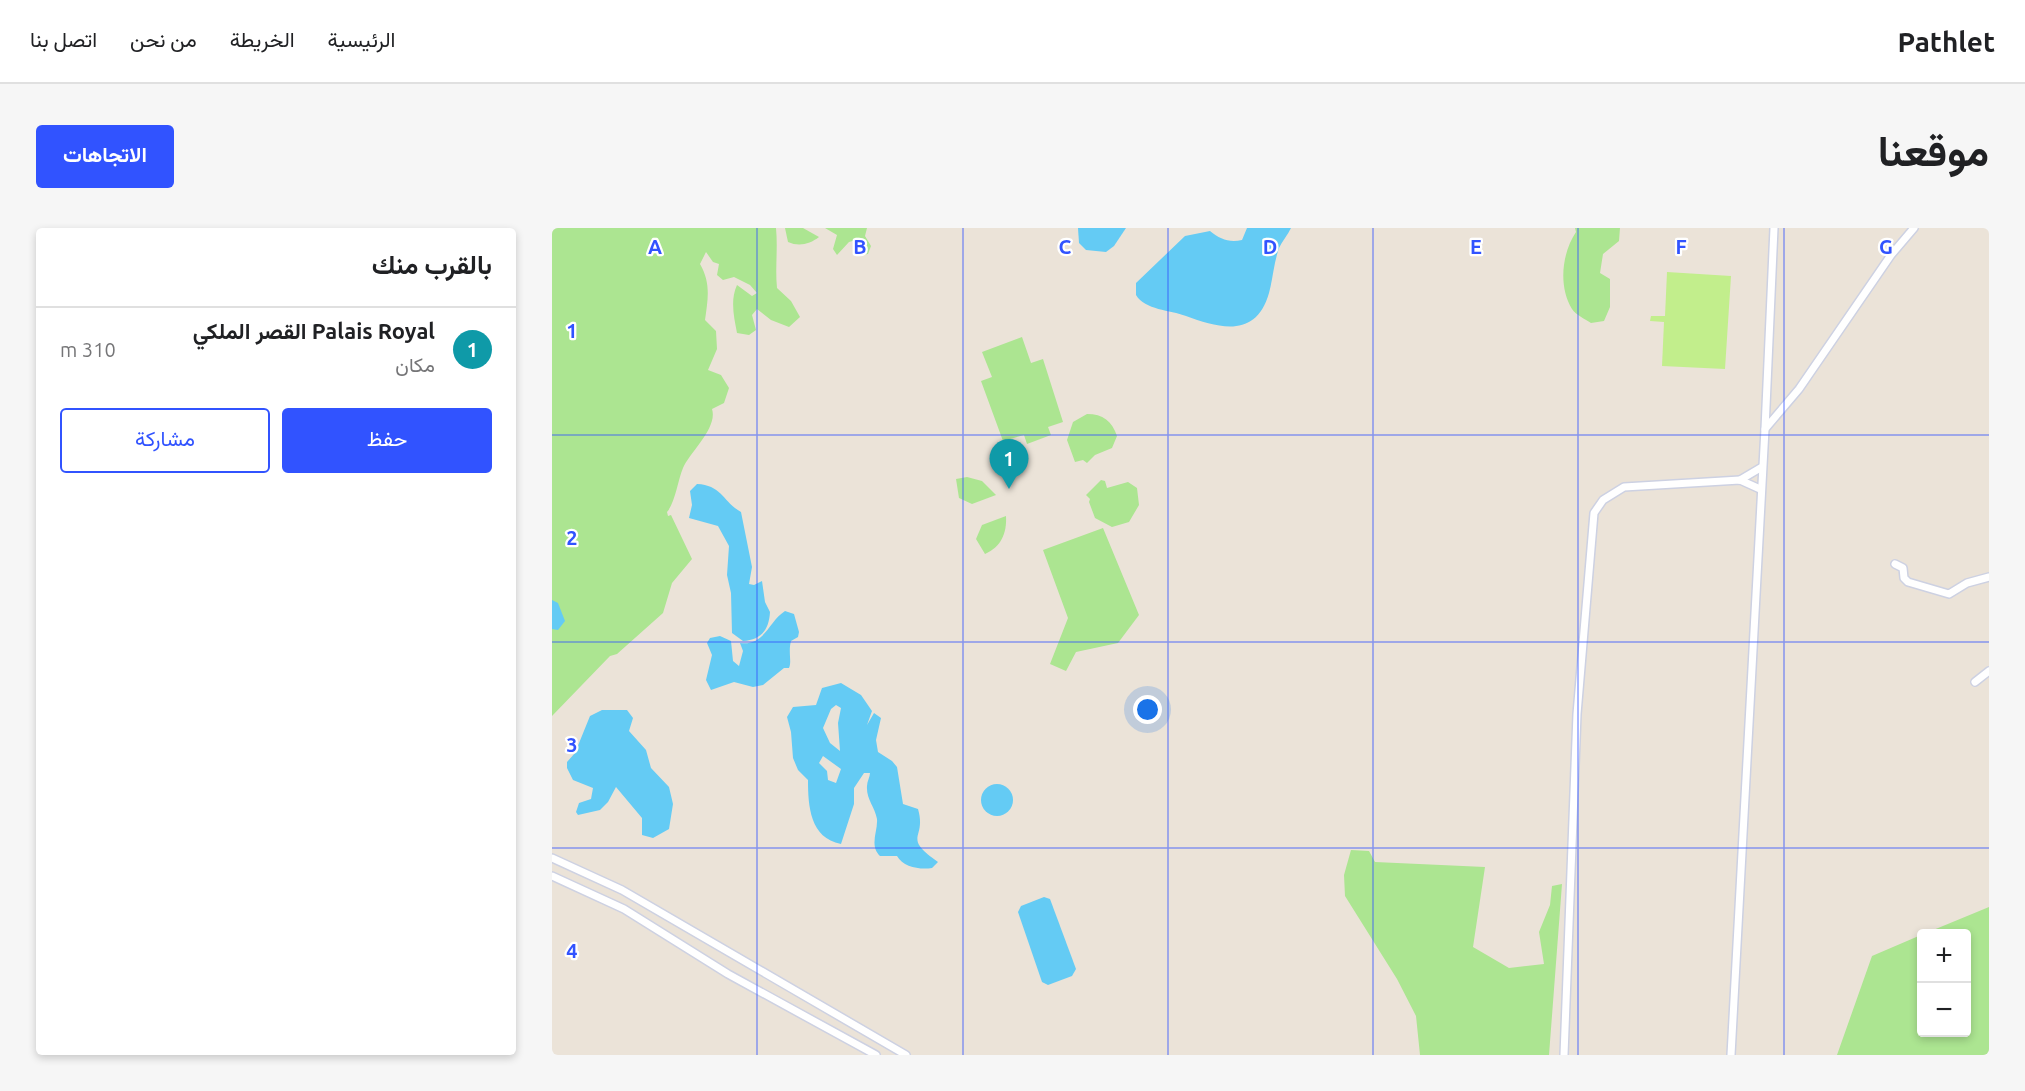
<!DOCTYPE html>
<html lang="ar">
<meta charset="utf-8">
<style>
:root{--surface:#fff;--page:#f6f6f6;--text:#202124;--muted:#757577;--line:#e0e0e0;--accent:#3153ff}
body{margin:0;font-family:Ubuntu,Vazirmatn,sans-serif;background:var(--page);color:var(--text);direction:rtl}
.controls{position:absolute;right:18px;bottom:18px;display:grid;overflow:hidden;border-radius:6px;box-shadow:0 3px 9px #0003}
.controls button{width:54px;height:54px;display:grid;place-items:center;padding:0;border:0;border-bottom:2px solid var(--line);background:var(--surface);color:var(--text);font:30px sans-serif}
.you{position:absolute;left:596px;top:482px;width:21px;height:21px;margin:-15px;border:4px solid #fff;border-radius:50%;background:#1a73e8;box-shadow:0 0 0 9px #1a73e833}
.badge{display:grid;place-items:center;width:39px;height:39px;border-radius:50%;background:var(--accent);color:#fff;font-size:20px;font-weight:700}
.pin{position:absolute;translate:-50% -50px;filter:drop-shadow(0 2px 3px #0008)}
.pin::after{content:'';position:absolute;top:32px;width:21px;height:18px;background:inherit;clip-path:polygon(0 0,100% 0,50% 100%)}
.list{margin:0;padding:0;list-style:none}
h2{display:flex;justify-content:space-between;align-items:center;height:78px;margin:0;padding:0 24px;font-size:26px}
h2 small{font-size:20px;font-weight:400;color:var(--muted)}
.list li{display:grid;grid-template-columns:39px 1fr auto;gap:18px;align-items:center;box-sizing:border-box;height:84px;padding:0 24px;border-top:2px solid var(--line)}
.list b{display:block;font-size:22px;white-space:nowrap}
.list p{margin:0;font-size:20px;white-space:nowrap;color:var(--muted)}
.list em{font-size:20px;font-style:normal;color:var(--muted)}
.actions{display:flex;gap:12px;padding:18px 24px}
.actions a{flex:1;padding:14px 0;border:2px solid var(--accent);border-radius:6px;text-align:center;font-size:21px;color:var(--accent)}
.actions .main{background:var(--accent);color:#fff}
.map{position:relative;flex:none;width:1437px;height:827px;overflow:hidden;direction:ltr;border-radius:6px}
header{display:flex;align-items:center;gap:36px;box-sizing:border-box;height:84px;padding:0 30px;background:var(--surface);border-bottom:2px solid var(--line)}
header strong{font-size:28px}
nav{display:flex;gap:33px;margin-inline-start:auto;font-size:21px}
.intro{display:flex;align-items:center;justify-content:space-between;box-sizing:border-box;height:144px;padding:0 36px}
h1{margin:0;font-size:42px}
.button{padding:15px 27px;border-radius:6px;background:var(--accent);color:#fff;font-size:21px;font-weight:700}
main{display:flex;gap:36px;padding:0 36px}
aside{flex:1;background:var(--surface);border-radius:6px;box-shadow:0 3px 9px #0003}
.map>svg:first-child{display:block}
.green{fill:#ace591}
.pitch{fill:#c2ee8c}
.water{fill:#64cbf4;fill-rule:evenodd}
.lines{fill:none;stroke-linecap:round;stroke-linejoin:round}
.minor-casing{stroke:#cdd1e2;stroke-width:10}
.minor{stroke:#fff;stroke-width:7}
.grid{fill:none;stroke:#3153ff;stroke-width:1.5;stroke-opacity:0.55}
.grid-label{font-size:20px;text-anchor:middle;font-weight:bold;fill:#3153ff;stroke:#fff;stroke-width:4.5;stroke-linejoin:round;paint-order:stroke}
</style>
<header>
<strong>Pathlet</strong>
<nav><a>الرئيسية</a><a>الخريطة</a><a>من نحن</a><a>اتصل بنا</a></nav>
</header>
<div class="intro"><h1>موقعنا</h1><a class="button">الاتجاهات</a></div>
<main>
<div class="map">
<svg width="1437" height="827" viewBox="0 0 1437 827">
<rect width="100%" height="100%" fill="#ebe3d8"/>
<g class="green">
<path d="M0,0H224C226,21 223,40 225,60L239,73L248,89L237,99L219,92L205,81L200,87L204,102L197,107L185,105C182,89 178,72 185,57L200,68L205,65L198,57L182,49L171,52L165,47L167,36L161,34L154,24L148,36C159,55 156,71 153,92L164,103L165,121L156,142L169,147L177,160L172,175L160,181C166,200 138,224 131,240C126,252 123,275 115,284L116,288L119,287L140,331L120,355L111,385L65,426L58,428L0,488Z"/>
<path d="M233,0H251L267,9C258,16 247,19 236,14Z"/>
<polygon points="273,0 315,0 313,8 319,18 316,26 304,28 304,12 297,14 285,27 281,21 285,7"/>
<path d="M1023,0H1068L1067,13L1051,26L1048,45L1058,51V79L1052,93L1039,95C1033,91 1024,87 1020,81C1006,58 1010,25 1024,4Z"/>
<polygon points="470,109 479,135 491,131 511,194 496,199 499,207 475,216 472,207 451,213 429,153 440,149 430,124"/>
<path d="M535,186C551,186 560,193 565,208L560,220L543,227L535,235L531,232L523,234L515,212L521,194Z"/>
<polygon points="415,249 430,253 444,267 420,276 407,270 404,251"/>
<polygon points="549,252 553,253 555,260 576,254 585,260 587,277 577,294 560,299 543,290 537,274 538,271 534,267"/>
<path d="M454,288C455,305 449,319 433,326L424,311L430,297Z"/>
<polygon points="551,300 587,387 566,415 524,424 514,443 498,436 516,390 491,322"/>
<polygon points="799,622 817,623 823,634 933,639 921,719 957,740 992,736 987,704 998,677 1000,658 1010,656 997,827 868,827 864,788 845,751 793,668 792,647"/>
<polygon points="1437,679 1437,827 1285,827 1320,728 1369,707 1370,804 1414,804 1414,706 1374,705"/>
</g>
<polygon class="pitch" points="1115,44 1179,48 1173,141 1110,138 1112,94 1098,93 1099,88 1113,88"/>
<g class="water">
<polygon points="526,0 574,0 562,18 554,24 534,22 527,15"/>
<path d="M695,0H739C736,7 730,13 727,20C722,34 721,50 717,65C704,111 667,100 634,88C618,82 593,82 584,67V55L633,8L658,3C668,11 677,15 690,12Z"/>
<path d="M145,256C170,257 171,274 189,284L200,339L197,356L202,357L210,353L213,374L218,384C217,402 209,412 191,413L180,405L179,365L175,347L177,318L166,298L137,290L140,277L138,263Z"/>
<polygon points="0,372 6,375 13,393 6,402 0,401"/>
<path d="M233,383L242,386L247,404L246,409L239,413C236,424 240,434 237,440H232L211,457L201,459L182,454L159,462L154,452L160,427L155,415L158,410L168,408L179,413L181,433L187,438L191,423L188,415C213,418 216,394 233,383Z"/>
<path d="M289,455L309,467L320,483L315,497L322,485L329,490L324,512L326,524L340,533L345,539L351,576L366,581C375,612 349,608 386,634L380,640C368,642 351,639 345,628H328C317,617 326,604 325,591C323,579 314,571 315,558C315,553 318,549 318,545H312L302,560V576L289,616C258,610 256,578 256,552L246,542L241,530L239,504L235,489L241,479L264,477L270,460ZM284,477L289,480L286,495L288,523L278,515L271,500L279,481ZM271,528L289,541L284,555L276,552L275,543L267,535Z"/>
<polygon points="50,482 75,482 81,490 77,503 94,522 99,540 117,559 121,576 117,601 101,610 90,607 90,590 64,559 56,574 48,582 26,587 24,584 27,575 39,571 41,560 21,552 15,540 15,534 23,525 38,488"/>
<circle cx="445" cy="572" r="16"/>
<polygon points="492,669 498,671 524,741 520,748 496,757 490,754 466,684 469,678"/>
</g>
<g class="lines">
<defs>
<g id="minor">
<polyline points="1213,201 1222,0"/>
<polyline points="1188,252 1210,239"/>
<polyline points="1343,336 1351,340 1352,350 1356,354 1397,366 1415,355 1437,349"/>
<polyline points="1423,454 1437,443"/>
<polyline points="0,630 70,662 354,827"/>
<polyline points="0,648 72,681 176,746 324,827"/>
<polyline points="1012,827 1025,486 1042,285 1051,272 1072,259 1188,252 1208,261"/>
<polyline points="1179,827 1213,201 1247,161 1339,27 1362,0"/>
</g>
</defs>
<use href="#minor" class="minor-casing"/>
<use href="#minor" class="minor"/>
</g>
<path class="grid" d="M205,0V827M411,0V827M616,0V827M821,0V827M1026,0V827M1232,0V827M0,207H1437M0,414H1437M0,620H1437"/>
<g class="grid-label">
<text x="103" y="26">A</text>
<text x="308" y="26">B</text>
<text x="513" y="26">C</text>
<text x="718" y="26">D</text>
<text x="924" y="26">E</text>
<text x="1129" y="26">F</text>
<text x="1334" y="26">G</text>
<text x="20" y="110">1</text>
<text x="20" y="317">2</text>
<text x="20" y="524">3</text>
<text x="20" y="730">4</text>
</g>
</svg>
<div class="controls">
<button>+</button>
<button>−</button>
</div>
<div class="you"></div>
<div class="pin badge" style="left:457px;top:261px;background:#0f9aa8">1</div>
</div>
<aside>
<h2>بالقرب منك<small></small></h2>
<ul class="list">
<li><span class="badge" style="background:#0f9aa8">1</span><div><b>Palais Royal القصر الملكي</b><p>مكان</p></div><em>310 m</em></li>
</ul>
<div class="actions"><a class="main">حفظ</a><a>مشاركة</a></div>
</aside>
</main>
